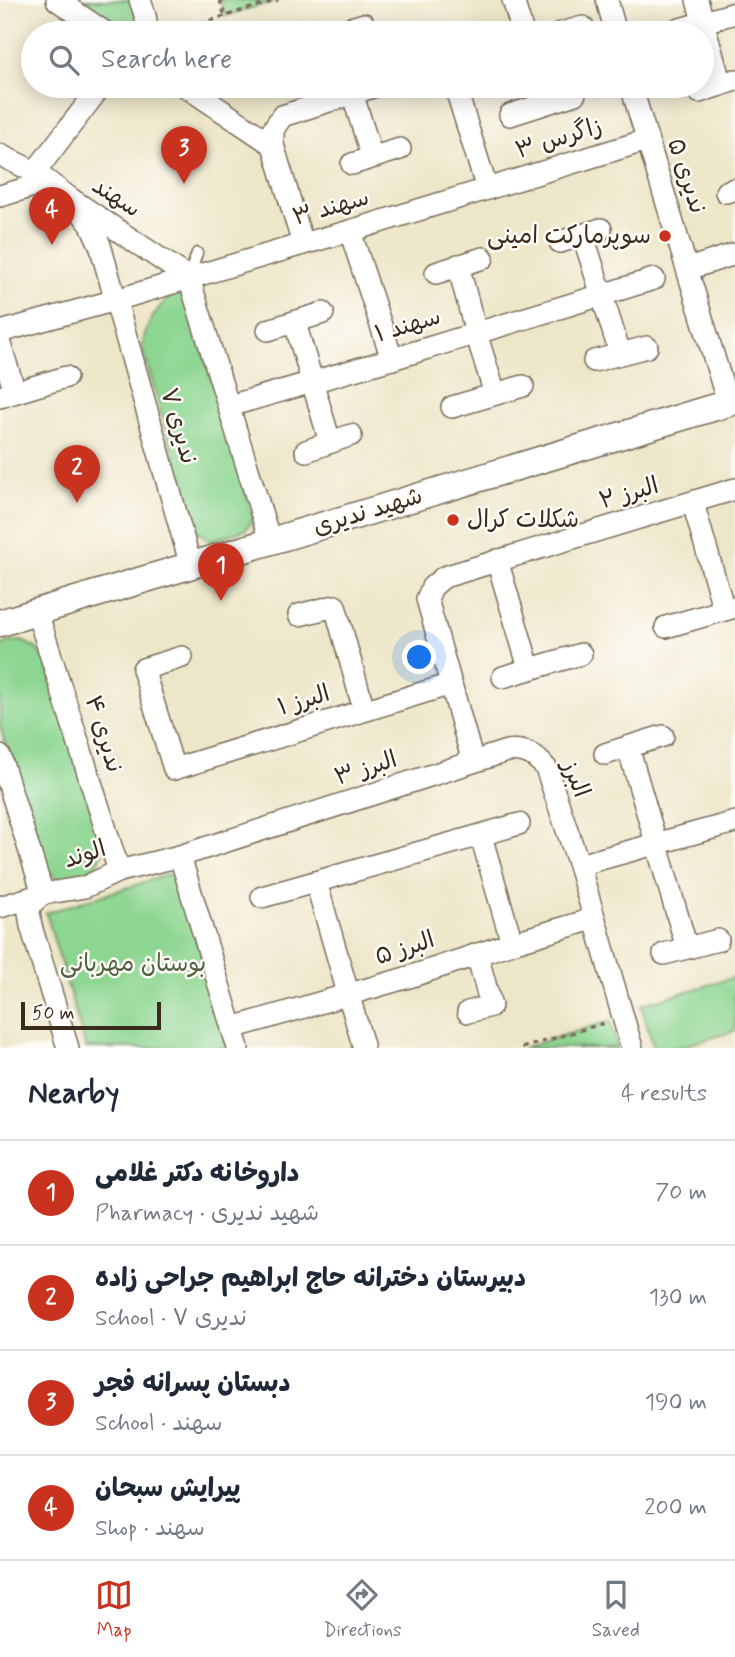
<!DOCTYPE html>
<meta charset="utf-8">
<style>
:root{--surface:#fff;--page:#f6f6f7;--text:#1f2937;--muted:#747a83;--line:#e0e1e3;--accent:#c8321e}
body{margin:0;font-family:Mynerve,"Playpen Sans Arabic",sans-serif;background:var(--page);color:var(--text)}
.scale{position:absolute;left:21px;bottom:18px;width:140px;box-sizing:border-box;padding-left:7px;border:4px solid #3b2a1e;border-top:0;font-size:19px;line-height:24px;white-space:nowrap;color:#3b2a1e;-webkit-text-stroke:5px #fdfcf7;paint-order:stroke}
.you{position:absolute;left:420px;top:658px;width:24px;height:24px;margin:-18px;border:5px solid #fff;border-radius:50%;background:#1a73e8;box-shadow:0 0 0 10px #1a73e833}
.badge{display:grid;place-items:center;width:46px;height:46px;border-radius:50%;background:var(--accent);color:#fff;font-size:23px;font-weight:700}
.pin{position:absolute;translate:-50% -58px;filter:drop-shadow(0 2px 4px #0008)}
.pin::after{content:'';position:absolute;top:37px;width:24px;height:21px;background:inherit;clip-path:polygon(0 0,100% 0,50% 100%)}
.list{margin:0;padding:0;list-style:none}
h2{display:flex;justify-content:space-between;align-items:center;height:91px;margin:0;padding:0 28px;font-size:30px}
h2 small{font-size:23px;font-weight:400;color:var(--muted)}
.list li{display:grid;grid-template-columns:46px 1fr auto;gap:21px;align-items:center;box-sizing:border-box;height:105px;padding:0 28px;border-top:2px solid var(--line)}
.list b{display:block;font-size:26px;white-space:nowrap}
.list p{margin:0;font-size:23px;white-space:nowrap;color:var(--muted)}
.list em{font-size:23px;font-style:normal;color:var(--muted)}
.icon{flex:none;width:38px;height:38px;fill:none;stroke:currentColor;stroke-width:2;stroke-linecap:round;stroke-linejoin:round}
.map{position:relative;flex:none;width:735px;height:1048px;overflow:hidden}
.search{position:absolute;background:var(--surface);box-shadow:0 4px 18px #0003;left:21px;right:21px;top:21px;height:77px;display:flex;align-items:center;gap:18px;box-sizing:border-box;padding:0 24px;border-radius:38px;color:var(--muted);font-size:26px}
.sheet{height:511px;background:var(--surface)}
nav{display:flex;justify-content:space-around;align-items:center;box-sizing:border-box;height:98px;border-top:2px solid var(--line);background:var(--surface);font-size:19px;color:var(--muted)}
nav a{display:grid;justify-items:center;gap:4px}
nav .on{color:var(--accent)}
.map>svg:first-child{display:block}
.green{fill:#8dd691;stroke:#648058;stroke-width:2}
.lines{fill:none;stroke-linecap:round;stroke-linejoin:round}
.service-casing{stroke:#7a6c5a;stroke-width:13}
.minor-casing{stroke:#7a6c5a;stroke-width:24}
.tertiary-casing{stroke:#7a6c5a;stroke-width:29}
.path{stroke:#7a6c5a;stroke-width:3.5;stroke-dasharray:5 5;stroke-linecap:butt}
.service{stroke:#fff;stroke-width:10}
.minor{stroke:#fff;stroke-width:21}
.tertiary{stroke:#fff;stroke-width:26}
.poi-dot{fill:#c8321e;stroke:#fdfcf7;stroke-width:2.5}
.labels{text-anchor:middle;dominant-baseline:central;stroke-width:5;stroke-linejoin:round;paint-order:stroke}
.street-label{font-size:24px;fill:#3b2a1e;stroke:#fdfcf7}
.poi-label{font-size:24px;fill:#3b2a1e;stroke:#fdfcf7;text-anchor:end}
.park-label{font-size:24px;fill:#545e40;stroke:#fdfcf7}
</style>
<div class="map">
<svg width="735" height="1048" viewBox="0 0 735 1048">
<rect width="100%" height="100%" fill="#fdfcf7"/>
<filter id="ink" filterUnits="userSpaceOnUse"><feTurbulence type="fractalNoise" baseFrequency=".0143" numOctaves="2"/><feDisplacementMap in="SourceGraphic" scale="14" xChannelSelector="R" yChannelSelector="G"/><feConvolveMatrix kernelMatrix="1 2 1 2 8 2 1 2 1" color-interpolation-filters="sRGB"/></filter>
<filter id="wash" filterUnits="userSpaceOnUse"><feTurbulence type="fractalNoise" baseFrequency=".00686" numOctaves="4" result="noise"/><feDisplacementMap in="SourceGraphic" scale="28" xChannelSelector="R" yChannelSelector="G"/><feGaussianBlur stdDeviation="1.57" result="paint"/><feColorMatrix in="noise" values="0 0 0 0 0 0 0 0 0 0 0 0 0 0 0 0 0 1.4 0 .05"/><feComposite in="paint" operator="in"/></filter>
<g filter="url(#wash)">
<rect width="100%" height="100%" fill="#eee6c9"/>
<g class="green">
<polygon points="64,0 134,0 143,33 113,33"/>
<polygon points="220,0 278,0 225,16"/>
<path d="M180,292L187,298L254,519L245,530L210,541L196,530L142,348C145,326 158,301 180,292Z"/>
<path d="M22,641L36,648L47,664L103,849C99,868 80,888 59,879C53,876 47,870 41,865L0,726V647L8,642Z"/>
<polygon points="170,874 181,883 230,1048 86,1048 46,913"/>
<polygon points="735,977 735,1031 677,1048 654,1048 641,1005"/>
<polygon points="610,1021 618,1048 522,1048"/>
</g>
</g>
<g filter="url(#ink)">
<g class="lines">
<defs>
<polyline id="service" points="189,278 197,253"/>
<g id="minor">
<polyline points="57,0 106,33"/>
<path d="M140,0C144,11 148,22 146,33"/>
<polyline points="513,0 523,33"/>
<polyline points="607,0 616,33"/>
<polyline points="697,0 721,85"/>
<polyline points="334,33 364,24"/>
<polyline points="561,33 583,27"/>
<polyline points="666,33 735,13"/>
<polyline points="185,86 273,145"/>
<polyline points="350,86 372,157"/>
<polyline points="455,86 487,189"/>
<polyline points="631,86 728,403"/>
<polyline points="699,92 735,80"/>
<polyline points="510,115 575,94"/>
<polyline points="0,155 35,172 71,199 189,278"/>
<polyline points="352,164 400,149"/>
<polyline points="35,172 101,86"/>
<polyline points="726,192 735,189"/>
<polyline points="0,196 47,182"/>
<polyline points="71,199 91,225 100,245 191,566"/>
<polyline points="350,231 392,359"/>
<polyline points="583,235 620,353"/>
<polyline points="560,242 601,229"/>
<polyline points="303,244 273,145 273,130 282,116 376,86"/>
<polyline points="458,265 476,333 495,394"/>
<polyline points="688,269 735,254"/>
<polyline points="436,273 483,258"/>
<polyline points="189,278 270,541"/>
<polyline points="295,323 330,442"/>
<polyline points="268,330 323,313"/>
<polyline points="0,332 116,300 303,244 350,231 647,140"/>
<polyline points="0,344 15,392"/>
<polyline points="594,361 647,347"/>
<polyline points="0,397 66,377"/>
<polyline points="229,406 392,359 654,279"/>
<polyline points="452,407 523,386"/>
<polyline points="306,451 351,435"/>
<polyline points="693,503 724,610"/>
<polyline points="497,560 529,668"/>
<polyline points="37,612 119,871"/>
<polyline points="299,615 335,606 364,710"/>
<polyline points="666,627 735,607"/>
<polyline points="182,657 143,669 174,769 451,684"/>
<polyline points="503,677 581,654"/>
<polyline points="628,747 687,948"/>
<polyline points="605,754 663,736"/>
<polyline points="0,756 43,894 0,907"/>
<polyline points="473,762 427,599 432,587 444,577 735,489"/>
<polyline points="481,836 512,943"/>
<polyline points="180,856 238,1048"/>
<polyline points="579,865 735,822"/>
<polyline points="316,882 363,1045"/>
<polyline points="262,897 519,824"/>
<polyline points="664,954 718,940"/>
<polyline points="468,1012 491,1006 477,954"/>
<polyline points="232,1028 409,977 512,943 593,919"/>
<path d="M68,1048L31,926L29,913L31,904L43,894L85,887L119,871L180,856L507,751C525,749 534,754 546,768L579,865L632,1048"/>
</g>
<polyline id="tertiary" points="0,623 735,401"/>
</defs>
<use href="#service" class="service-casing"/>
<use href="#minor" class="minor-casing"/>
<use href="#tertiary" class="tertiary-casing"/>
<g class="path">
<polyline points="220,0 225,16 278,0"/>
<polyline points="172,33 225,16"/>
<polyline points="522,1048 604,1023"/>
</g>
<use href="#service" class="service"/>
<use href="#minor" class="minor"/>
<use href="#tertiary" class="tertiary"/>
</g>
</g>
<g class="poi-dot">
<circle cx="665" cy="236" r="7"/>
<circle cx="453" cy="520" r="7"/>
</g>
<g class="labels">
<g class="street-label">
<text transform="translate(559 139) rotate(-17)">زاگرس ۳</text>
<text transform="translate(686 176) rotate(72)">ندیری ۵</text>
<text transform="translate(116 198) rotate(33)">سهند</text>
<text transform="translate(331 208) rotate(-16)">سهند ۳</text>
<text transform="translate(408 326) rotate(-17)">سهند ۱</text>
<text transform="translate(178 426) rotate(74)">ندیری ۷</text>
<text transform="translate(629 494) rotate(-16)">البرز ۲</text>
<text transform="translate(368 512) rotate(-17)">شهید ندیری</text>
<text transform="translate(304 701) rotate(-17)">البرز ۱</text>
<text transform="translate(103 734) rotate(73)">ندیری ۴</text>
<text transform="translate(366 769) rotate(-18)">البرز ۳</text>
<text transform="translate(575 779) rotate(68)">البرز</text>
<text transform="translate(85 855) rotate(-18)">الوند</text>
<text transform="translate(405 949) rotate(-18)">البرز ۵</text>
</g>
<g class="poi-label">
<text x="651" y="236">سوپرمارکت امینی</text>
<text x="467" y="520" text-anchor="start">شکلات کرال</text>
</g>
<g class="park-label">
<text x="133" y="964">بوستان مهربانی</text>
</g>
</g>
</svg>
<div class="scale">50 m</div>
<div class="you"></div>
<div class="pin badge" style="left:221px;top:601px">1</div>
<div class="pin badge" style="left:77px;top:503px">2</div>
<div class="pin badge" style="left:184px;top:184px">3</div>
<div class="pin badge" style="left:52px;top:245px">4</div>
<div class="search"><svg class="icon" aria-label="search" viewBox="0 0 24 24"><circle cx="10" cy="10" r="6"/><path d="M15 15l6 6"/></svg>Search here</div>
</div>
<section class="sheet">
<h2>Nearby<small>4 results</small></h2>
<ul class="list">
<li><span class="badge">1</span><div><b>داروخانه دکتر غلامی</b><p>Pharmacy · شهید ندیری</p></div><em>70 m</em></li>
<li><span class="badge">2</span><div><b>دبیرستان دخترانه حاج ابراهیم جراحی زاده</b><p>School · ندیری ۷</p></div><em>130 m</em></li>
<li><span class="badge">3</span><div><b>دبستان پسرانه فجر</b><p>School · سهند</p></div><em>190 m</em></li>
<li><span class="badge">4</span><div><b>پیرایش سبحان</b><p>Shop · سهند</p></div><em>200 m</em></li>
</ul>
</section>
<nav>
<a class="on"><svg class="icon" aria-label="map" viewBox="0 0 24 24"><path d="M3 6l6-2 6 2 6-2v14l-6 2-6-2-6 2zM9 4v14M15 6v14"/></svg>Map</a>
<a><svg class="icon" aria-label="directions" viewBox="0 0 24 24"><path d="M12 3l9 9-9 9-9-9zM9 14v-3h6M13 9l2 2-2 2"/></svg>Directions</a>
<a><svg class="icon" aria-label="saved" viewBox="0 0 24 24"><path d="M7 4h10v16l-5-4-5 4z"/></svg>Saved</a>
</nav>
